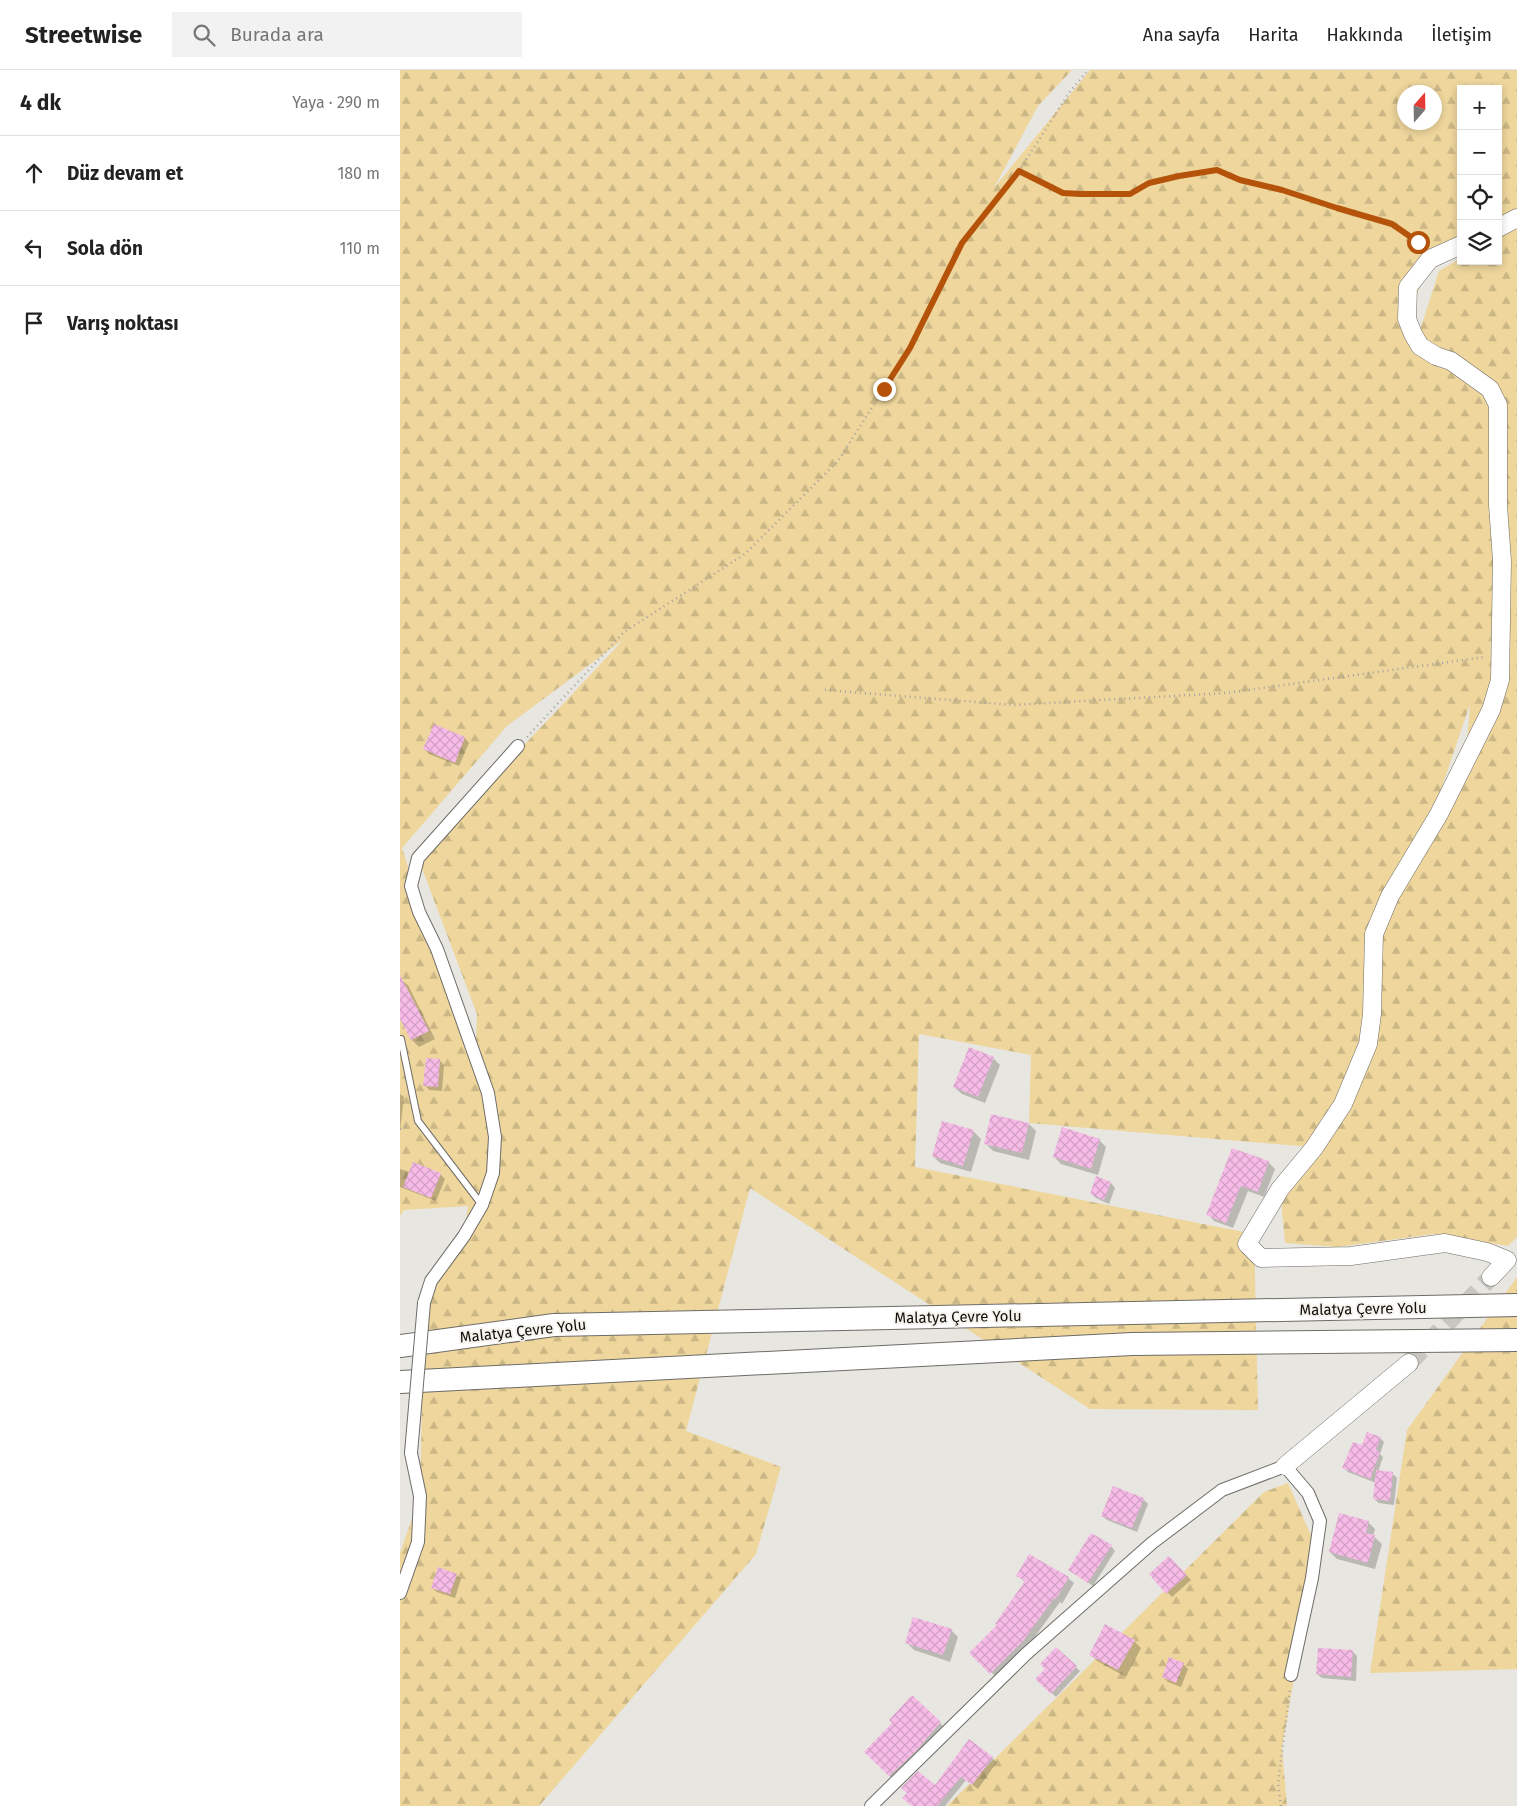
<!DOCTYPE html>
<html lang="tr">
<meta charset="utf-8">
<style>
:root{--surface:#fff;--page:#f2f2f2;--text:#222;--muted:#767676;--line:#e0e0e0}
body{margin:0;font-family:"Fira Sans",sans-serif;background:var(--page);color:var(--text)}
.controls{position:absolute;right:15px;top:15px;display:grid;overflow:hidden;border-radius:0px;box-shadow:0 2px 8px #0003}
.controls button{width:45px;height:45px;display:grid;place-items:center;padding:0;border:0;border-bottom:1px solid var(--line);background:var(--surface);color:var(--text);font:25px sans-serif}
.compass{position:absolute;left:997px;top:15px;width:45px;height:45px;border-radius:50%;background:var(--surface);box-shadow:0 2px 8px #0003;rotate:20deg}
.stop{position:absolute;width:15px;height:15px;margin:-11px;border:4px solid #b45309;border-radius:50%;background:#fff}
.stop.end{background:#b45309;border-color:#fff;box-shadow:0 1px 5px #0008}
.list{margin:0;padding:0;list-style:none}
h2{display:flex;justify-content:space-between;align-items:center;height:65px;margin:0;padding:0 20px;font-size:21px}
h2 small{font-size:16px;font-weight:400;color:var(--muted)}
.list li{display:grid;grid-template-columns:32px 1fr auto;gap:15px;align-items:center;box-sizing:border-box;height:75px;padding:0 20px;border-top:1px solid var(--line)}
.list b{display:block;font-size:19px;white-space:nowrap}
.list em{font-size:16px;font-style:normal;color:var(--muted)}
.icon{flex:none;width:28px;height:28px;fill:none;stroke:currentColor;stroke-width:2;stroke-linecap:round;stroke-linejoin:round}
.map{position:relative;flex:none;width:1117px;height:1736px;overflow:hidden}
header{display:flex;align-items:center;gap:30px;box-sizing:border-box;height:70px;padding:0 25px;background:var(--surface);border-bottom:1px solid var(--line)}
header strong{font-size:24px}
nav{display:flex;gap:28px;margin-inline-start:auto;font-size:18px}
.search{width:350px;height:45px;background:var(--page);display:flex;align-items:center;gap:12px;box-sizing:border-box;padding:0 18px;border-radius:0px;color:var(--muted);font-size:19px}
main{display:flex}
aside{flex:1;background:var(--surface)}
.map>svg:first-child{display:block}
.forest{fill:url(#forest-firs);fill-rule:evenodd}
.shadow{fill:#0003}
.building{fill:url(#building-cross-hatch)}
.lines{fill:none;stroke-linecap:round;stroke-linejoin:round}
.secondary-tunnel{stroke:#c8c6c0;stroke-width:18;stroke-dasharray:18 9;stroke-linecap:butt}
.lane-casing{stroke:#6e6c67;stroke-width:8}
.street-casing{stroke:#6e6c67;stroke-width:14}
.secondary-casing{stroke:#6e6c67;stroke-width:19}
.highway-casing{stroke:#6e6c67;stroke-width:24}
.path{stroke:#a3a29d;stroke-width:2.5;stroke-dasharray:1 4;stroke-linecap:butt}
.lane{stroke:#fff;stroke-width:6}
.street{stroke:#fff;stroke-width:12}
.secondary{stroke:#fff;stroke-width:18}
.highway{stroke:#fff;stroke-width:22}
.street-bridge-casing{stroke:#6e6c67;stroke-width:14;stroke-linecap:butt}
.street-bridge{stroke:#fff;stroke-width:12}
.route{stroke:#b45309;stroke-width:6}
.labels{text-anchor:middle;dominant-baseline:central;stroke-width:4;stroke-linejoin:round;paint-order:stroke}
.street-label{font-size:15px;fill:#11100e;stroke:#f6f3ed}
</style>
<header>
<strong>Streetwise</strong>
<div class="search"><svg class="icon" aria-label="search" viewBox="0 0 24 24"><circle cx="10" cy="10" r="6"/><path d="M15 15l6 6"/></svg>Burada ara</div>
<nav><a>Ana sayfa</a><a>Harita</a><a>Hakkında</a><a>İletişim</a></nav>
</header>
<main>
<aside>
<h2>4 dk<small>Yaya · 290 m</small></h2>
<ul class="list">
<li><svg class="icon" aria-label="ahead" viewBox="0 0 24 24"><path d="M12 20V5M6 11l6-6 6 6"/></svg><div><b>Düz devam et</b></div><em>180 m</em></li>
<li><svg class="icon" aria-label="left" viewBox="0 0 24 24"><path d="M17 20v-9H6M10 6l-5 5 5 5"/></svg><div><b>Sola dön</b></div><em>110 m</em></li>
<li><svg class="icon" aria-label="arrive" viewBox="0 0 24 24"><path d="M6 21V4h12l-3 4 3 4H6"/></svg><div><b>Varış noktası</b></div></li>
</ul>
</aside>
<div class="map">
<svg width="1117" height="1736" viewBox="0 0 1117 1736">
<defs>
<pattern id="forest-firs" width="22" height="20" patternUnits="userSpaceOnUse" patternTransform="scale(1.25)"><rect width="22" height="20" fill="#eed69c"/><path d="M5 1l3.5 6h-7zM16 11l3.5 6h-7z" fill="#cbb785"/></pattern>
<pattern id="building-cross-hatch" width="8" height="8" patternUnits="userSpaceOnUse" patternTransform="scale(1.25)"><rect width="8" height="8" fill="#f7bbe7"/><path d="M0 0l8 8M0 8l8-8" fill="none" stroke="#d3a0c5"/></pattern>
</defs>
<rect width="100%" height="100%" fill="#e8e6e0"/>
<g class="forest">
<path d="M0,0H672L638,36L594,118L690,0H1117V147L1098,156V19H1061V174L1030,189L1008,249L1020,260L1039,201L1061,188V191H1098V165L1117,154V1167L1108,1176L1033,1164L937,1177L885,1173L880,1119L910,1077L629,1053L631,985L519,964L515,1097L854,1164L858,1340L690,1339L350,1118L286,1361L381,1397L356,1484L139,1736H0V1483L20,1426L24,1233L64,1166L68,1136L4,1140L0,1146ZM1004,22H1034V52H1004ZM224,569L18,788L77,944L75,1004L2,778L107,656ZM1070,636L1064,704L1022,776L1069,637Z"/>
<polygon points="1117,1207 1117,1599 970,1603 1007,1360"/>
<polygon points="888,1413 916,1477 882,1678 887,1736 547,1736 864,1422"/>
</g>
<g class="shadow">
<polygon points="34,655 65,668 69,673 59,696 29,684 24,679"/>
<polygon points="0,909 8,915 35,969 19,977 12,970 0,946"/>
<polygon points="593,988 600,995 585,1033 562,1024 554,1017"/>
<polygon points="27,989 40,991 44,995 42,1021 29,1020 25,1015"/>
<polygon points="0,1024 4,1027 0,1061"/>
<polygon points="543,1052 574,1062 581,1069 571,1102 540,1093 533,1086"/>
<polygon points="629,1054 636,1061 629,1090 593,1081 586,1074"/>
<polygon points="699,1070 706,1077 698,1105 661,1094 654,1087"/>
<polygon points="868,1092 875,1099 864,1127 848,1121 833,1158 814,1151 808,1144"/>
<polygon points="0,1099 10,1102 40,1104 45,1109 36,1131 0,1117"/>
<polygon points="697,1108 711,1113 715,1118 709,1134 696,1128 691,1124"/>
<polygon points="980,1368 984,1372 980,1384 983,1387 978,1402 993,1404 997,1408 994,1435 979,1433 974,1429 976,1413 948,1402 944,1398 963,1377"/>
<polygon points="743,1429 748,1434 737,1462 707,1450 702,1446"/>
<polygon points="968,1452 975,1459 973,1466 982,1474 975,1499 937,1489 930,1482"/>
<polygon points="711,1476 715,1481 693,1516 670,1500"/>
<polygon points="769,1487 791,1510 772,1527 750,1504"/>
<polygon points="56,1505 61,1509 55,1528 37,1522 32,1518"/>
<polygon points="618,1506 668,1508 674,1513 662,1534 660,1532 629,1575 597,1608 571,1583 598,1556 626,1513"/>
<polygon points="551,1560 558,1567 550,1592 514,1580 506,1572"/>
<polygon points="734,1571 741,1578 726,1607 697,1591 690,1584"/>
<polygon points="656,1579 680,1601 656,1627 637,1609 646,1599"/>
<polygon points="919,1579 953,1582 957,1586 956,1611 922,1608 917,1604"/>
<polygon points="783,1594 788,1599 781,1617 768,1612 763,1607"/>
<polygon points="540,1653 547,1660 497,1713 472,1689"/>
<polygon points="569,1670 597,1692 578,1719 566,1710 545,1736 513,1736 508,1723 535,1716"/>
</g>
<g class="building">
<polygon points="34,654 65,667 55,693 23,679"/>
<polygon points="0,905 29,961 11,970 0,949"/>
<polygon points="569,977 594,987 578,1027 553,1017"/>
<polygon points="26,988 40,989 38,1017 23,1016"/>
<polygon points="591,1044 629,1053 622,1083 584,1074"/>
<polygon points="542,1051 574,1060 563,1096 532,1086"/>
<polygon points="662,1057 700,1069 691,1099 653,1087"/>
<polygon points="832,1078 869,1091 858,1122 841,1116 826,1153 806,1145"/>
<polygon points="13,1092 41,1103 31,1128 3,1117"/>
<polygon points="696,1106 711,1112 704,1130 690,1124"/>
<polygon points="967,1362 981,1367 976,1380 980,1382 970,1409 942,1398 953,1372 962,1375"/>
<polygon points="976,1400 993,1402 990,1431 973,1429"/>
<polygon points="713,1416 744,1428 732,1458 701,1446"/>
<polygon points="939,1443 969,1451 966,1463 975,1465 968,1493 929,1482"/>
<polygon points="691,1463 712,1475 688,1513 668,1500"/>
<polygon points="629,1484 669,1507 656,1529 654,1528 624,1570 590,1604 569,1583 597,1555 595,1554 625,1511 616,1506"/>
<polygon points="769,1486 787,1505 766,1524 749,1504"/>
<polygon points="38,1497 57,1504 50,1524 31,1518"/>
<polygon points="513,1547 552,1559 543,1585 505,1573"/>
<polygon points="705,1554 735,1570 718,1600 689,1585"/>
<polygon points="656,1577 677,1596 651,1624 635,1609 645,1599 640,1594"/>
<polygon points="918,1578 953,1580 951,1607 916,1604"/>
<polygon points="769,1587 784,1593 776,1613 762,1607"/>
<polygon points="512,1625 541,1652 515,1682 489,1706 464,1682 492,1653 489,1650"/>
<polygon points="569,1669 593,1687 572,1715 561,1707 537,1736 512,1736 502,1728 507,1723 501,1718 518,1701 535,1715"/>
</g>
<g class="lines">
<polyline class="secondary-tunnel" points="1009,1293 1091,1207"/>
<defs>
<polyline id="lane" points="1,969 18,1051 82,1135"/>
<g id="street">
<polyline points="24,1233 31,1211 64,1166 82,1135 93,1103 95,1067 88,1023 37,879 19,842 11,816 18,788 118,676"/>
<polyline points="0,1523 18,1472 20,1426 11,1383"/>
<polyline points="471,1736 626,1584 752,1473 822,1420 885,1396 908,1423 920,1451 912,1508 891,1605"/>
</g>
<g id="secondary">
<polyline points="1098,158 1117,148"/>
<polyline points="1061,175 1030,189 1008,217 1007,249 1013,264 1020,276 1036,286 1051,291 1090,319 1098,335 1098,435 1102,491 1100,610 1091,640 1039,744 990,826 974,864 972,944 968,974 943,1034 914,1078 880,1119 847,1174 861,1188 951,1186 1045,1173 1087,1182 1107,1190 1091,1207"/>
<polyline points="885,1396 1009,1293"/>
</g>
<g id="highway">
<polyline points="0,1276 154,1255 1117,1235"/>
<polyline points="0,1312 732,1274 1117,1270"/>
</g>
</defs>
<use href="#lane" class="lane-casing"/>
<use href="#street" class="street-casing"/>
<use href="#secondary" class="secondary-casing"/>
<use href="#highway" class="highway-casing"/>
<g class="path">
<polyline points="619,101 663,123 680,124 730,123 749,113 779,106 817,100 840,110 882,120 937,138 992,153 1021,176"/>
<polyline points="425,620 613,635 826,623 1085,587"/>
<polyline points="127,667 224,562 345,484 438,391 510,278 562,173 619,101 669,23 688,0"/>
<polyline points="0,1059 8,1056"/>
<polyline points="881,1736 878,1714 890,1619"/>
</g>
<use href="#lane" class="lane"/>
<use href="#street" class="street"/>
<use href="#secondary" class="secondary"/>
<use href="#highway" class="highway"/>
<defs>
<polyline id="street-bridge" points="11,1383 24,1233"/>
</defs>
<use href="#street-bridge" class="street-bridge-casing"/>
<use href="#street-bridge" class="street-bridge"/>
</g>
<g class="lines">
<polyline class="route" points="484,319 510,278 562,173 619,101 663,123 680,124 730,124 749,113 779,106 817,100 840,110 882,120 937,138 992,154 1018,172"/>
</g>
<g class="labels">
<g class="street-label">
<text transform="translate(963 1239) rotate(-1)">Malatya Çevre Yolu</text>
<text transform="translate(558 1247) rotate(-1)">Malatya Çevre Yolu</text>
<text transform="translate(123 1261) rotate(-6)">Malatya Çevre Yolu</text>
</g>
</g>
</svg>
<div class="controls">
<button>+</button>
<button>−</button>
<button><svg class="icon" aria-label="locate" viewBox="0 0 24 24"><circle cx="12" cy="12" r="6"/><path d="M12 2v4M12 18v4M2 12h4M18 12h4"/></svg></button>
<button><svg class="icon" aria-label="layers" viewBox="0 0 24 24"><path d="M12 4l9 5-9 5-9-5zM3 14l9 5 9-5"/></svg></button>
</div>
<svg class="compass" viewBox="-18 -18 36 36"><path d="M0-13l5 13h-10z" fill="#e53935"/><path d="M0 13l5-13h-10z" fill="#767676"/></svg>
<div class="stop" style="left:1018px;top:172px"></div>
<div class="stop end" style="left:484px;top:319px"></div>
</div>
</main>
